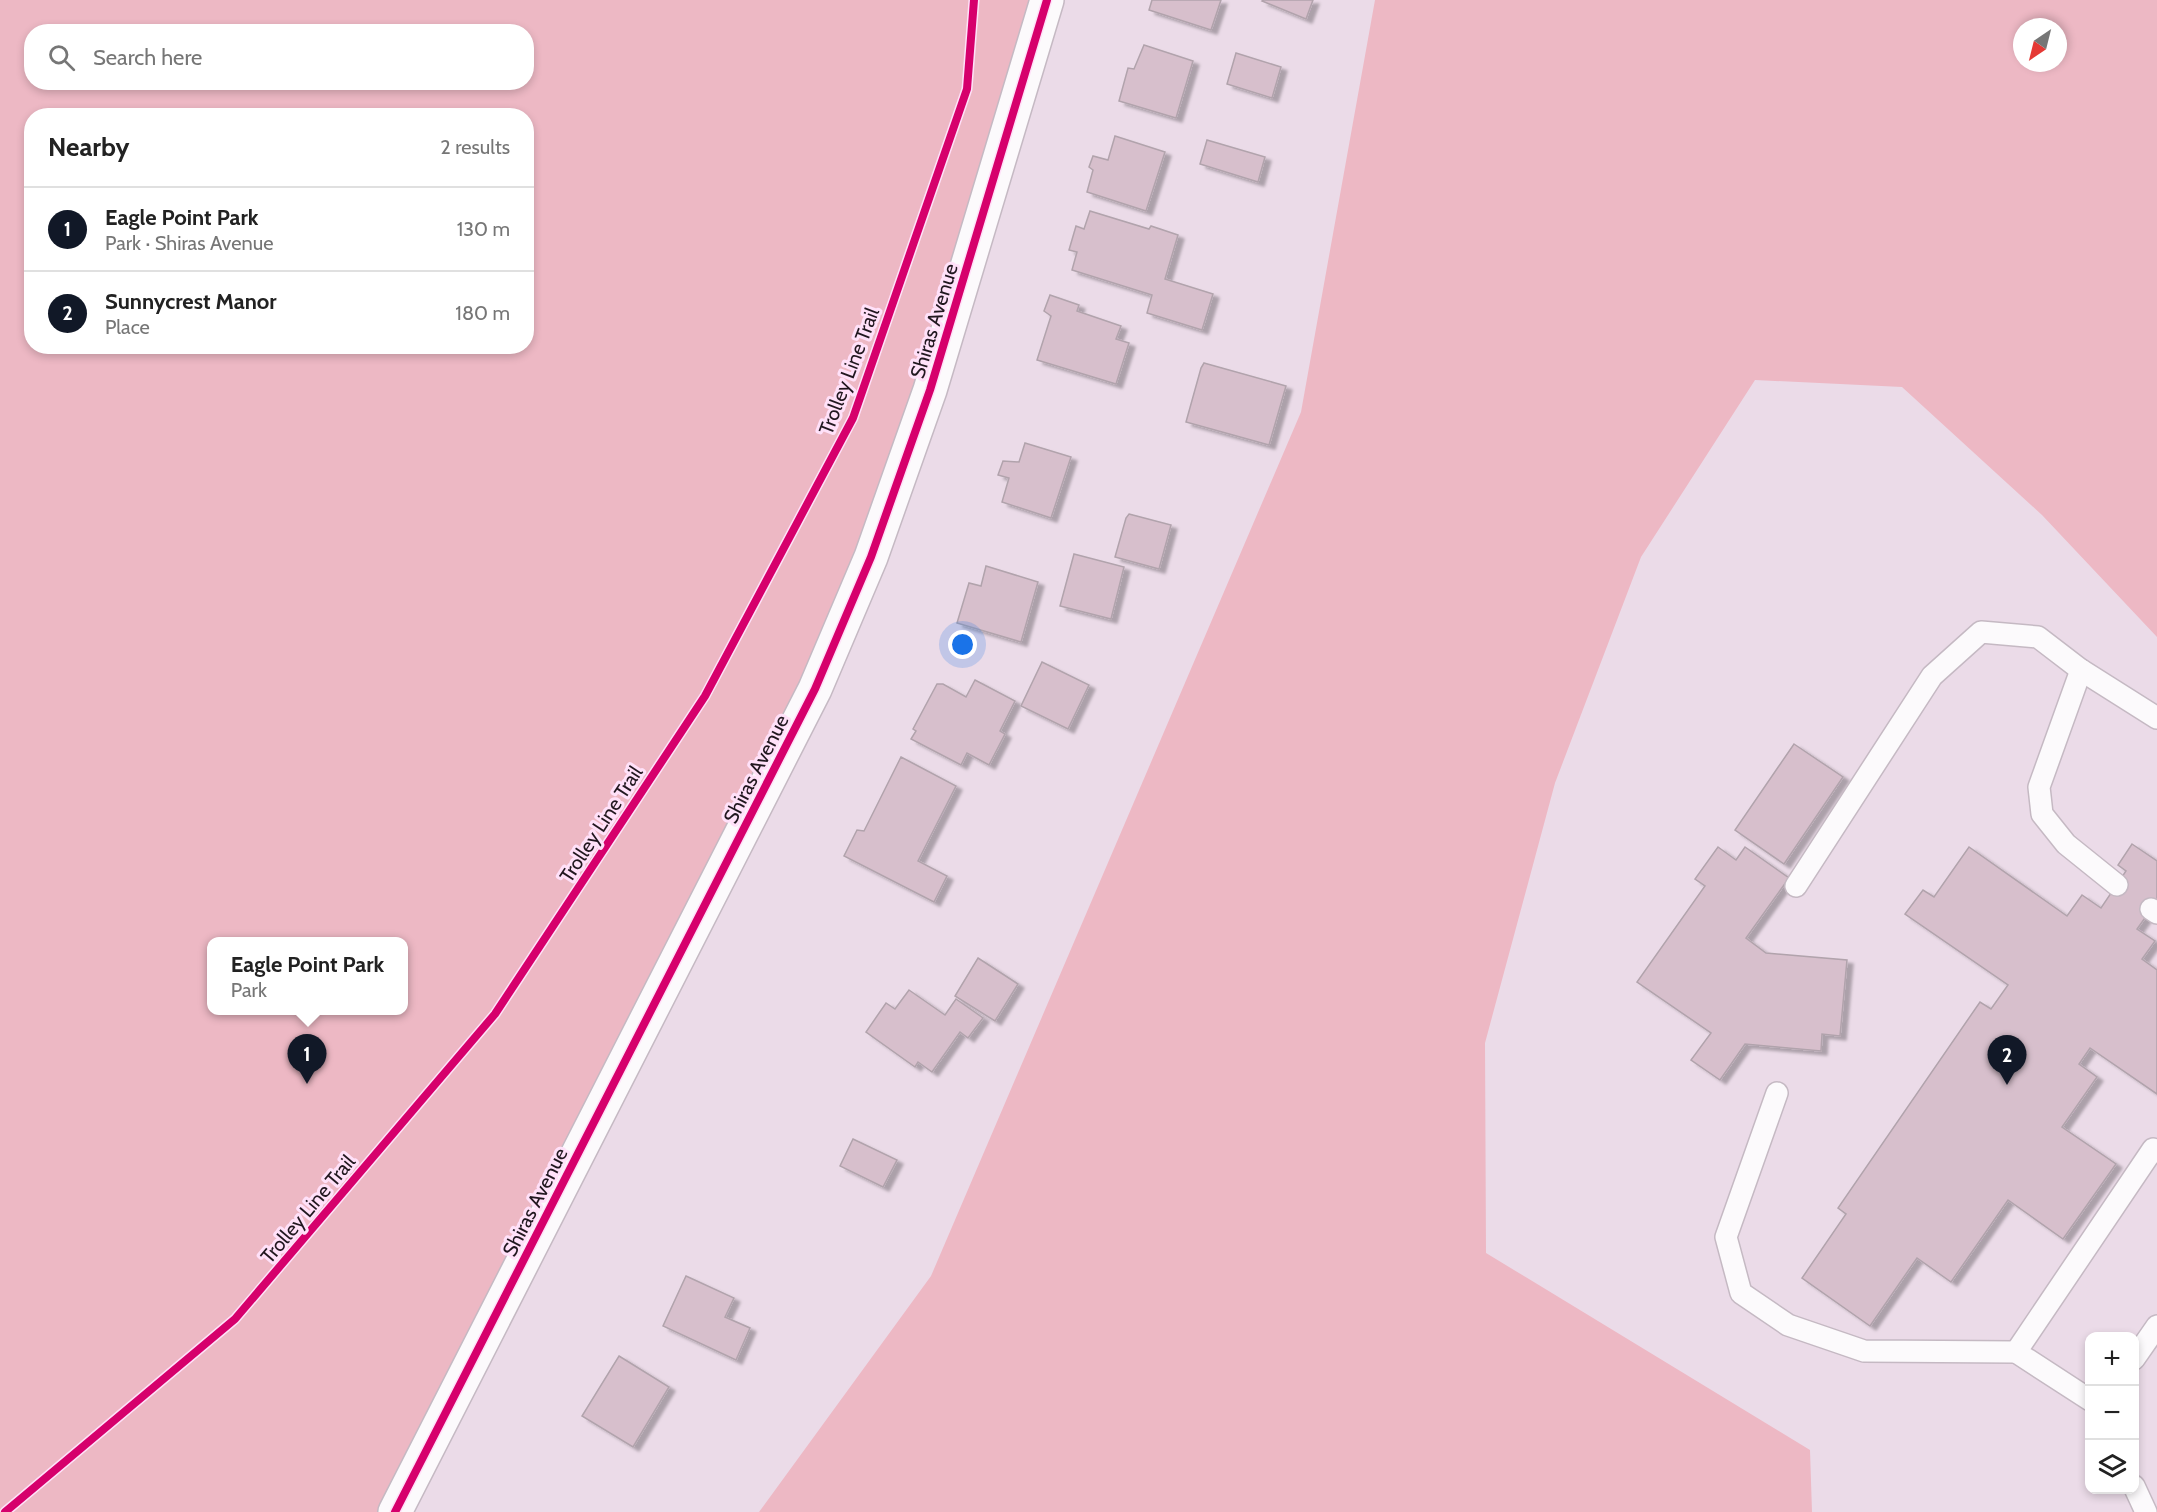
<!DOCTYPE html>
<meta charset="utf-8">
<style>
:root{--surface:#fff;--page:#f6f6f6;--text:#222;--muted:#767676;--line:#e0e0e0;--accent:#111827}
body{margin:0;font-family:Cabin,sans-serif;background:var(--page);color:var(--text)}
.controls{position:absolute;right:18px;bottom:18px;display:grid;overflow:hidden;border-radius:12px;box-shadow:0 3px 9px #0003}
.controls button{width:54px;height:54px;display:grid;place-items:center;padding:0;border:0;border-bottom:2px solid var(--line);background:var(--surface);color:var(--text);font:30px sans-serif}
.compass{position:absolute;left:2013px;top:18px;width:54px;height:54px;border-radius:50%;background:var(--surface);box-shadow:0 3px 9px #0003;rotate:215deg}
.you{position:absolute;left:963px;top:645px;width:21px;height:21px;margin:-15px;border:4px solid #fff;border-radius:50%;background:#1a73e8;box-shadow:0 0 0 9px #1a73e833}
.badge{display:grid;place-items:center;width:39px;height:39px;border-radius:50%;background:var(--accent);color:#fff;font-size:20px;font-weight:700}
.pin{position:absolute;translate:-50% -50px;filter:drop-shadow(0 2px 3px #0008)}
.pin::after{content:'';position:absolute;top:32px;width:21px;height:18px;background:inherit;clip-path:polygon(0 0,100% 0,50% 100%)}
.popup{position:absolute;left:207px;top:937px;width:201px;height:78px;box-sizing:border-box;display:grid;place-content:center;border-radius:12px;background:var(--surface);filter:drop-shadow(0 2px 4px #0005);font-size:20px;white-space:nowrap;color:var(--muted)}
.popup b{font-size:22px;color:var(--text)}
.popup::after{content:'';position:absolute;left:50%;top:100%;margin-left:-12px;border:12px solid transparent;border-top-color:var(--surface)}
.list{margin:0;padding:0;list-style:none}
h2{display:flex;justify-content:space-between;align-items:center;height:78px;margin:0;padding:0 24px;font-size:26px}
h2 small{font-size:20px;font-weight:400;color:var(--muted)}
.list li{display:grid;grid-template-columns:39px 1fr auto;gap:18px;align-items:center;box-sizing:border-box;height:84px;padding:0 24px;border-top:2px solid var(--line)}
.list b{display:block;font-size:22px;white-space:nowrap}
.list p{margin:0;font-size:20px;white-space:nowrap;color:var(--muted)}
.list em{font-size:20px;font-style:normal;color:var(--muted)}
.icon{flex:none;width:33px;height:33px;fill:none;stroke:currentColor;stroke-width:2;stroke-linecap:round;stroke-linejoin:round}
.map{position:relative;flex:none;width:2157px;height:1512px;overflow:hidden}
.search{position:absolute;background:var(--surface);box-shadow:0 3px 9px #0003;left:24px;top:24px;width:510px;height:66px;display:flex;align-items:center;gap:15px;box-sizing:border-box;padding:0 21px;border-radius:24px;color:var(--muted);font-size:22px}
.panel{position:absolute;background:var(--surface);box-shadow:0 3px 9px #0003;left:24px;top:108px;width:510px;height:246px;border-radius:24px}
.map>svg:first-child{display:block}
.green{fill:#edb8c4;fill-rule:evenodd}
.building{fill:#d7bfcc;stroke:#b1a3ac;stroke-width:1.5;filter:url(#shadow)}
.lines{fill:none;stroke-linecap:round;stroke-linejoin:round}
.lane-casing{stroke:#c5b9c3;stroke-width:24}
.street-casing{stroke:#c5b9c3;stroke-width:36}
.lane{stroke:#fcfafc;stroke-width:21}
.street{stroke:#fcfafc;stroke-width:33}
.cycleway-casing{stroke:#ffe1f9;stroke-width:11}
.cycleway{stroke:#d6006c;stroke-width:8}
.labels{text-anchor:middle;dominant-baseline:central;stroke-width:6;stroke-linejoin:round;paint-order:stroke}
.street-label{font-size:20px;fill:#21171f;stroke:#ffe1f9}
</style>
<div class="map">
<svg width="2157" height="1512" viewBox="0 0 2157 1512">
<defs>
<filter id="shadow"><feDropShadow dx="6" dy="4" stdDeviation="1.5" flood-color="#0004"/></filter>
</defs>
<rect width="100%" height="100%" fill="#ebdbe8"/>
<g class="green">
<path d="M0,0H1047L871,557L395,1512H0ZM32,32H526V82H32ZM32,116H526V346H32ZM211,942H403V1010H211Z"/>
<path d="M1375,0H2157V637L2042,515L1902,387L1755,380L1641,557L1555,783L1485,1043L1486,1253L1810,1450L1812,1512H759L931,1276L1301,412ZM2022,27H2058V63H2022Z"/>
</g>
<g class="building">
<polygon points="1152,0 1221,0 1211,30 1149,10"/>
<polygon points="1263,0 1313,0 1306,19 1262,1"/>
<polygon points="1144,45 1193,61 1176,118 1119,101 1128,68 1134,69"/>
<polygon points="1236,53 1281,67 1272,98 1227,84"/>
<polygon points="1115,136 1165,152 1146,211 1087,192 1093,170 1089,167 1093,156 1108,160"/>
<polygon points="1207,140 1265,157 1258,182 1200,164"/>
<polygon points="1090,211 1149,229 1151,226 1178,235 1165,279 1213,294 1202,330 1147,313 1152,295 1072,270 1077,252 1069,250 1076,226 1084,229"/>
<polygon points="1050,295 1079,305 1077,311 1121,326 1116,339 1129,343 1116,384 1037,360 1051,316 1044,311"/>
<polygon points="1204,363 1286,386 1269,445 1186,422 1201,368"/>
<polygon points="1025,443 1071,457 1051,518 1002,502 1009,478 998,475 1003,461 1019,462"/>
<polygon points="1129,514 1171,525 1159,569 1115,557 1126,518"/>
<polygon points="1074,554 1124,567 1111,619 1060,606"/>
<polygon points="986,566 1038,582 1021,642 957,623 969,583 981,586"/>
<polygon points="1042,662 1089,685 1068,729 1021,706"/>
<polygon points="975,680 1015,701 1000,731 1005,734 989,765 967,753 961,765 911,739 916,731 913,729 937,684 943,684 966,697"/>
<polygon points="1794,744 1843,777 1784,864 1735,830"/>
<polygon points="901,757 956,786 918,861 947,876 934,902 844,856 857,830 864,831"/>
<polygon points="2132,844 2157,861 2157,901 2137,929 2155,941 2142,959 2157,970 2157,1094 2090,1048 2079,1064 2097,1077 2062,1127 2116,1164 2063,1239 2008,1200 1951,1282 1917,1258 1870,1326 1802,1278 1846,1214 1838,1208 1980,1002 1991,1009 2008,985 1905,914 1923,890 1934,897 1969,847 2067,916 2082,895 2101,908 2126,871 2118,865"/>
<polygon points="1718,847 1736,860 1745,847 1789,878 1746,938 1766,953 1847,960 1840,1036 1822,1034 1821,1051 1745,1044 1720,1080 1691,1060 1711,1033 1637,982 1705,886 1695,879"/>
<polygon points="978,958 1018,984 995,1021 955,996"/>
<polygon points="909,990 945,1015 956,999 983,1018 968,1038 960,1032 932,1072 918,1062 915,1067 866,1032 886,1003 895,1009"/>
<polygon points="853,1139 897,1160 883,1187 840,1166"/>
<polygon points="686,1276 734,1298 725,1317 750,1328 736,1360 663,1326"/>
<polygon points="619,1356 669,1387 633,1447 582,1416"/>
</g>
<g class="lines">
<defs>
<g id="lane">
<polyline points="2081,670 2039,787 2042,814 2066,844 2117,885"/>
<polyline points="1796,886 1932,676 1981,632 2038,637 2081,670 2157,718"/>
<polyline points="2151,909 2157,913"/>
<polyline points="1777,1093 1726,1237 1741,1293 1788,1325 1864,1351 2016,1352"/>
<polyline points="2134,1359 2157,1326"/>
<polyline points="2090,1400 2016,1352 2153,1149 2157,1152"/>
<polyline points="2134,1486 2146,1512"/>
</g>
<polyline id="street" points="395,1512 815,689 871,557 930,390 1047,0"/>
</defs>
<use href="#lane" class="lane-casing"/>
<use href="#street" class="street-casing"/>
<use href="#lane" class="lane"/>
<use href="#street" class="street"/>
<defs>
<g id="cycleway">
<polyline points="5,1512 235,1319 495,1014 705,696 853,418 967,89 974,0"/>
<polyline points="395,1512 815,689 871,557 930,390 1047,0"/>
</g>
</defs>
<use href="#cycleway" class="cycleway-casing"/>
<use href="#cycleway" class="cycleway"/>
</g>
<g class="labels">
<g class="street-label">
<text transform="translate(934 321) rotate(-73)">Shiras Avenue</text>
<text transform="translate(849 371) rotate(-69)">Trolley Line Trail</text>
<text transform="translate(756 769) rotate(-63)">Shiras Avenue</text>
<text transform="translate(601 824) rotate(-57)">Trolley Line Trail</text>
<text transform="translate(535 1202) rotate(-63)">Shiras Avenue</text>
<text transform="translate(308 1209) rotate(-50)">Trolley Line Trail</text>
</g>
</g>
</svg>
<div class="controls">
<button>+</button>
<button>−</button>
<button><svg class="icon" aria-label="layers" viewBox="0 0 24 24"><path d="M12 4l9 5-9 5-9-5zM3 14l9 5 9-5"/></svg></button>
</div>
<svg class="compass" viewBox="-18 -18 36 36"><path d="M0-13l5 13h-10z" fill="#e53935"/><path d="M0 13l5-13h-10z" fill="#767676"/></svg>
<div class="you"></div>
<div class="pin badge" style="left:307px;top:1084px">1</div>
<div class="popup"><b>Eagle Point Park</b>Park</div>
<div class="pin badge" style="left:2007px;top:1085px">2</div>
<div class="search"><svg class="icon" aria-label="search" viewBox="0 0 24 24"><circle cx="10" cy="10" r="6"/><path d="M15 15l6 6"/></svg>Search here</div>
<section class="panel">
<h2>Nearby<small>2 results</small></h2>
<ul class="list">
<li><span class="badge">1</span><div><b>Eagle Point Park</b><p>Park · Shiras Avenue</p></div><em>130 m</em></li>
<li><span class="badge">2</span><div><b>Sunnycrest Manor</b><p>Place</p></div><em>180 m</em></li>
</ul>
</section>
</div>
